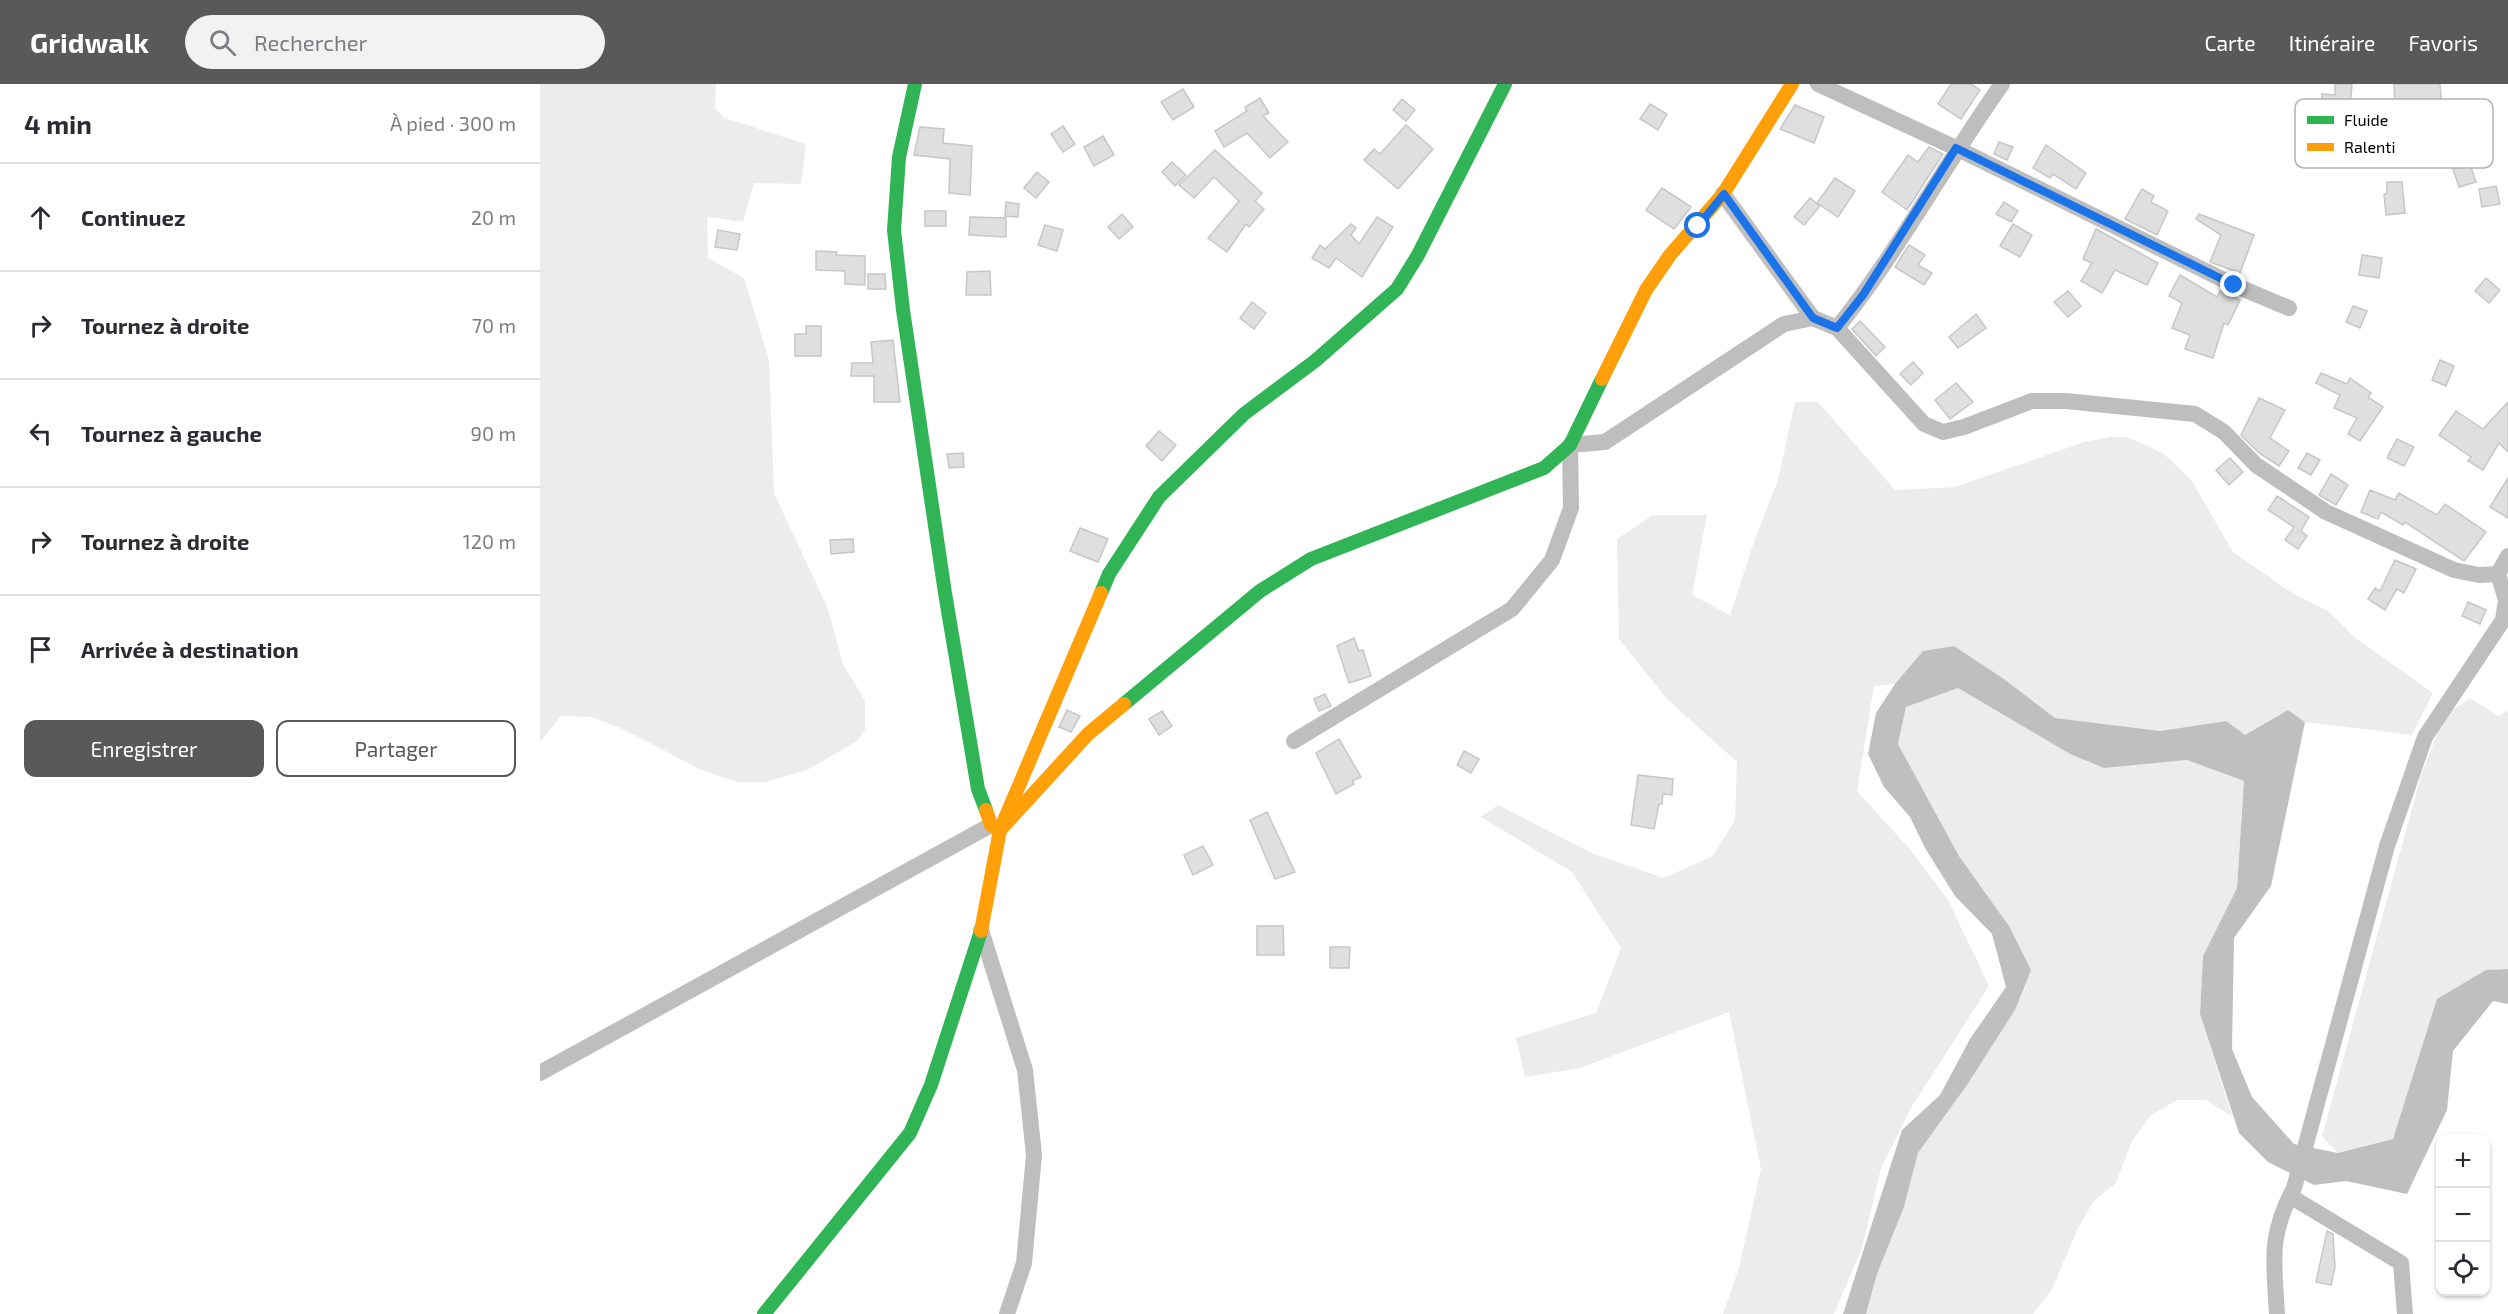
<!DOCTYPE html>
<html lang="fr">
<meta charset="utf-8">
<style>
:root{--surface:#fff;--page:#f2f2f3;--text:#2b2b33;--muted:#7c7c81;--line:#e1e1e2;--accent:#595959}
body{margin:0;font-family:"Exo 2",sans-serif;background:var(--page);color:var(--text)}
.controls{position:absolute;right:18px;bottom:18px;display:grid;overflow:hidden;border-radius:12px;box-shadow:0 2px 4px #0004}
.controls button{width:54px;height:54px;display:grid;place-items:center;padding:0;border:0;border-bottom:2px solid var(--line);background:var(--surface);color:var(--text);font:30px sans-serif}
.stop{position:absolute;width:18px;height:18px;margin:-14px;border:4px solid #1a73e8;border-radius:50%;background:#fff}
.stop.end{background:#1a73e8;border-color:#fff;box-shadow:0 2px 6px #0008}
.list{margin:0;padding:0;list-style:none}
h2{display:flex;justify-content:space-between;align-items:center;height:78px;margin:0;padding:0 24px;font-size:26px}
h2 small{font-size:20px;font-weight:400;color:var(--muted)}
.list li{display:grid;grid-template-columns:39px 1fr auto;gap:18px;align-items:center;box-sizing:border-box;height:108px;padding:0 24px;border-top:2px solid var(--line)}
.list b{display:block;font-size:22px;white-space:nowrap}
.list em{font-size:20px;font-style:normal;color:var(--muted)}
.actions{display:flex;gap:12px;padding:18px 24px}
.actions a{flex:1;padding:14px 0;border:2px solid var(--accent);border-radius:12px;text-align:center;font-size:21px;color:var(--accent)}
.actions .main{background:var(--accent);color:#fff}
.icon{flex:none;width:33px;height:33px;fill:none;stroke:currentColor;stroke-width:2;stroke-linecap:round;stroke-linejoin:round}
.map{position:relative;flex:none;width:1968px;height:1230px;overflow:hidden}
header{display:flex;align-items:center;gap:36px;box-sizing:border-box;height:84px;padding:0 30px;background:var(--accent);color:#fff}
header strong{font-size:28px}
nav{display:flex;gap:33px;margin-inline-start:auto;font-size:21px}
.search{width:420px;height:54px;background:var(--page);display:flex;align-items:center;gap:15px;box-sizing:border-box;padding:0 21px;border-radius:33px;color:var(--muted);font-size:22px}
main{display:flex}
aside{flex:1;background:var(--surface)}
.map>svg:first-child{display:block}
.green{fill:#ececec}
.water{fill:#bfbfbf}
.building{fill:#dfdfdf;stroke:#c7c7c7;stroke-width:1.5}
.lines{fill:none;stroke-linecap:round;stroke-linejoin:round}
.street{stroke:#bebebe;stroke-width:16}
.fast{stroke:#30b455;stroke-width:14}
.slow{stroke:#ff9f0a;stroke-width:14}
.route{stroke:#1a73e8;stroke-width:8}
.key{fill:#fff;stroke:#b2b2b2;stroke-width:1.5}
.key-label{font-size:16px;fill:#000}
</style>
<header>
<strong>Gridwalk</strong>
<div class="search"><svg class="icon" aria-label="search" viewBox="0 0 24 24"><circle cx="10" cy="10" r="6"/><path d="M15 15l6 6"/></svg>Rechercher</div>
<nav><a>Carte</a><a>Itinéraire</a><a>Favoris</a></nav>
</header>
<main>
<aside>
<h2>4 min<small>À pied · 300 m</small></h2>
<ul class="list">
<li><svg class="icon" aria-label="ahead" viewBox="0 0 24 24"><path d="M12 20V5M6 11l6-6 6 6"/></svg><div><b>Continuez</b></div><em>20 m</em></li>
<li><svg class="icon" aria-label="right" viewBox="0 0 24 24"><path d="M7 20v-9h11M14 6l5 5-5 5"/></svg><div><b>Tournez à droite</b></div><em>70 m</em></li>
<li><svg class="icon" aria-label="left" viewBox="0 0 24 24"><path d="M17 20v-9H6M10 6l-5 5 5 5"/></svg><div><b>Tournez à gauche</b></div><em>90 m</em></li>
<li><svg class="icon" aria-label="right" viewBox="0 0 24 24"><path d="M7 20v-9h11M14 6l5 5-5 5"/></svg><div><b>Tournez à droite</b></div><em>120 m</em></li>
<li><svg class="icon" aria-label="arrive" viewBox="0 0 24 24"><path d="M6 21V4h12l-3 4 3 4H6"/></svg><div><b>Arrivée à destination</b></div></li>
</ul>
<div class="actions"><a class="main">Enregistrer</a><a>Partager</a></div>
</aside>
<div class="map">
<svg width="1968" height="1230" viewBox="0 0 1968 1230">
<rect width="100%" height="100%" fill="#fff"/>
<g class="green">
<polygon points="0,0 176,0 175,24 185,34 266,60 261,100 214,99 203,138 167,133 168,174 204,194 229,276 234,409 288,525 303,580 325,617 325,646 317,657 267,686 225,698 197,698 161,686 83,645 52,633 21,632 0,658"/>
<polygon points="1255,318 1278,318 1355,406 1415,403 1544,358 1571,353 1586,353 1599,358 1624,370 1652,397 1693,468 1752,509 1788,527 1817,555 1893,609 1872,651 1765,638 1748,626 1705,651 1685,637 1620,647 1514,634 1464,595 1413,562 1384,567 1355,600 1334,602 1317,707 1368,763 1408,816 1449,902 1371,1024 1341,1084 1322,1164 1294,1230 1183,1230 1199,1184 1221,1085 1189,928 1040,984 985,993 976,954 1056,929 1081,864 1032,788 941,733 958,721 1054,770 1124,794 1173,772 1195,736 1197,678 1127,615 1079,555 1077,455 1113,431 1167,431 1152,511 1190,531 1215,455 1238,396"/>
<polygon points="1418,604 1530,670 1564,684 1647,676 1704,697 1697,804 1663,872 1660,930 1692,1032 1666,1016 1637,1016 1611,1031 1592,1057 1576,1099 1553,1118 1538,1144 1512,1205 1493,1230 1326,1230 1337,1190 1364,1123 1378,1069 1427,1001 1475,926 1469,842 1419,772 1358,660 1366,623"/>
<polygon points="1930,614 1958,632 1968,627 1968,885 1946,886 1876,987 1853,1055 1798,1069 1782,1052 1881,692 1904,632"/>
</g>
<polygon class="water" points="1414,562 1464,595 1515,634 1620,647 1686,637 1705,651 1748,626 1765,638 1731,802 1694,854 1692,965 1712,1013 1754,1060 1798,1069 1853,1055 1897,915 1946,886 1968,885 1968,920 1953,917 1913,967 1907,1026 1867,1110 1806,1097 1774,1101 1728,1078 1699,1049 1660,930 1663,872 1697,804 1704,697 1647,676 1564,684 1530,670 1418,604 1366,623 1358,660 1419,772 1469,842 1491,886 1475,926 1427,1001 1378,1069 1364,1123 1337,1190 1326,1230 1303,1230 1362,1046 1400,1011 1430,955 1466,903 1452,850 1415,812 1385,764 1370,733 1344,703 1328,670 1336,629 1355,600 1383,567"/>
<g class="building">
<polygon points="1411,0 1431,0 1440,6 1421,35 1398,20"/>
<polygon points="1795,0 1812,0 1809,38 1805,37 1804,53 1791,52 1792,37 1781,36 1782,10 1795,11"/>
<polygon points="1854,0 1900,0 1902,23 1855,24"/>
<polygon points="643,5 654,23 633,36 621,18"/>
<polygon points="720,14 729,29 723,32 748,58 730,74 707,49 684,63 675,47 707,27 705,23"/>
<polygon points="862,15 875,26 866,37 853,26"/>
<polygon points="1110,20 1127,30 1118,46 1100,35"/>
<polygon points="1255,21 1284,33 1274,59 1240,45"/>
<polygon points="866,41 893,65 858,105 824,76 834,65 840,70"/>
<polygon points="523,42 535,60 523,68 511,50"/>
<polygon points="380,43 404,45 403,59 432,62 430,111 409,109 410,75 374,71"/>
<polygon points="563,52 574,71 554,82 544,63"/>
<polygon points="1459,58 1473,63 1467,76 1454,70"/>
<polygon points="1506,61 1546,89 1536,105 1513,90 1510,94 1493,84"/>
<polygon points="1389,63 1403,70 1367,126 1342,108 1368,71 1378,78"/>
<polygon points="675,66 722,109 715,117 724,125 709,143 706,140 687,168 668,154 699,117 674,93 654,114 639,101"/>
<polygon points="632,78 646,91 635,102 622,88"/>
<polygon points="1930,80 1936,98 1919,103 1913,85"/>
<polygon points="497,88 509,98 496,114 484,104"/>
<polygon points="1295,94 1315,107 1298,133 1277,119"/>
<polygon points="1847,98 1862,98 1865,129 1846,131 1844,110 1847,109"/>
<polygon points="1956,102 1960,120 1942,123 1939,105"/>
<polygon points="1122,104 1151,123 1134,145 1106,126"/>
<polygon points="1602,105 1614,112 1611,118 1628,127 1617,151 1585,135"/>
<polygon points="1270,114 1280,122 1264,141 1254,133"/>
<polygon points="466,118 479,120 478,133 465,132"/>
<polygon points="1464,118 1478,127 1471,138 1456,130"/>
<rect x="385" y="127" width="21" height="15"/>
<polygon points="582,130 593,143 579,155 568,143"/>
<polygon points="1659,130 1714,151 1700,189 1670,178 1681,151 1656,135"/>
<polygon points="430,133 466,134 466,153 429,151"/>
<polygon points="837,133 853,143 822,193 796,174 789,184 772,174 780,161 785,165 811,140 816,144 811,151 819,160"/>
<polygon points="1473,140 1492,151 1480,173 1460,162"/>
<polygon points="505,141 523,146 517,167 498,161"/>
<polygon points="1556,145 1618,179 1607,201 1575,186 1562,209 1541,197 1552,179 1543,175"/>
<polygon points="178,146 200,150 197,166 175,163"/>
<polygon points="1369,161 1385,171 1378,181 1392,189 1384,201 1355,183"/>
<polygon points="276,167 297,168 296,171 325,172 325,201 305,200 305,187 276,186"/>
<polygon points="1822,171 1842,174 1839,194 1819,191"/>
<polygon points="450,187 451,211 426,211 427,188"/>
<polygon points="328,190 345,190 346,205 328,205"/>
<polygon points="1640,191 1677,213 1680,207 1700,216 1688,241 1684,239 1673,274 1645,265 1650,251 1632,244 1642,219 1629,212"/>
<polygon points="1946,194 1960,206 1949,219 1935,207"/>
<polygon points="1528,207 1541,222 1528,233 1514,218"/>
<polygon points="712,218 726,229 714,245 700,234"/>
<polygon points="1813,222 1827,227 1820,244 1806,238"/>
<polygon points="1436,230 1446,244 1418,264 1409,253"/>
<polygon points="1320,237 1345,263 1336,272 1312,245"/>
<polygon points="266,242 281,242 281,272 255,272 255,250 266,250"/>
<polygon points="353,256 360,318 334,318 334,292 311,292 312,279 333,279 331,258"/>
<polygon points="1900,276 1914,282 1906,302 1892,296"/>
<polygon points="1373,278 1383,289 1371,301 1360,290"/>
<polygon points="1781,289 1807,300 1810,294 1831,309 1828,313 1843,323 1820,357 1808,350 1817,334 1794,324 1800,311 1776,299"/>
<polygon points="1416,299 1433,318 1410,335 1395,316"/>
<polygon points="1719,314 1745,326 1730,354 1749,367 1739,382 1719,369 1701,351"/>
<polygon points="1968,318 1968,368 1959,359 1943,386 1928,377 1931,373 1899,351 1916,327 1943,345"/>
<polygon points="619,347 636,361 622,377 606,362"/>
<polygon points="1857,355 1874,363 1864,382 1847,374"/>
<polygon points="423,369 424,383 409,384 407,370"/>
<polygon points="1767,369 1780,376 1771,391 1758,384"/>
<polygon points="1690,374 1703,388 1689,401 1676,386"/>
<polygon points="1791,390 1808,401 1796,421 1779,411"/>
<polygon points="1968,394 1968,434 1950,423"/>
<polygon points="1830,406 1855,416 1859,409 1897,431 1905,420 1946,448 1924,477 1865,438 1863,441 1841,428 1838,435 1821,428"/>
<polygon points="1737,412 1769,433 1761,447 1767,452 1758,465 1745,456 1754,443 1728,426"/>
<polygon points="540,444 568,455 558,478 530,467"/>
<polygon points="313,455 314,468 291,470 290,456"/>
<polygon points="1855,476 1876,485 1864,509 1857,505 1845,526 1828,515 1835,504 1840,507"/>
<polygon points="1928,518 1946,526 1940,540 1922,532"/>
<polygon points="814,554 819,567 823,566 831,592 809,599 797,562"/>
<polygon points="785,610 791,622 779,627 774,615"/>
<polygon points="527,626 540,632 531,648 519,643"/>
<polygon points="622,627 632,642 619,651 609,635"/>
<polygon points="799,655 821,693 812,697 814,700 796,710 776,669"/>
<polygon points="924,667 939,675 931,689 917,681"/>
<polygon points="1098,691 1133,695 1132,711 1123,710 1122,720 1119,720 1114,745 1091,741"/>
<polygon points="727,728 755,788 735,795 710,736"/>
<polygon points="663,762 673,781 653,791 644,771"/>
<polygon points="717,842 743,842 744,871 717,871"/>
<polygon points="790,863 810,863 809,884 790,884"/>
<polygon points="1787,1147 1793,1150 1795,1183 1791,1201 1776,1198"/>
</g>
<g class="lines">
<g class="street">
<polyline points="1278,0 1416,64 1694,201 1749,224"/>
<polyline points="1183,110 1273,234"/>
<path d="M1297,244C1358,168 1405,80 1462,0"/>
<polyline points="754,657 972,525 1012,476 1031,424 1030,361 1065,358 1244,240 1273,234 1297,244 1384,340 1403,348 1424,343 1492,317 1526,317 1655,330 1684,348 1716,381 1786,428 1914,486 1939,491 1958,490"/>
<polyline points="441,846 485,986 494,1071 484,1179 467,1230"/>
<polyline points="0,989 451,741"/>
<polyline points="1750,1112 1861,1179 1865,1230"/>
<path d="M1737,1230C1734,1177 1728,1153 1754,1104L1847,762L1885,653L1963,536L1966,516L1958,490L1968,472"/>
</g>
<g class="fast">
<polyline points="375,0 359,73 354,146 363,226 405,509 438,705 446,726"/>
<polyline points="561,509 569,490 619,413 704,330 775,277 857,205 878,171 965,0"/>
<polyline points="584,620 720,507 771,475 1004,384 1030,361 1062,295"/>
<polyline points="224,1230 370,1049 391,1001 441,847"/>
</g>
<g class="slow">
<polyline points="1062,295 1106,206 1130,171 1183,110 1252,0"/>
<polyline points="446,726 451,741 460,746 561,509"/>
<polyline points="441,847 460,746 548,650 584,620"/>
</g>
</g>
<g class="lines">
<polyline class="route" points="1158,142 1184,110 1273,234 1297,244 1323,211 1416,64 1694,201"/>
</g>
<rect x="1755" y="15" width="198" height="69" rx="9" class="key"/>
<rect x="1767" y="32" width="27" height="8" fill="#30b455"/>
<rect x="1767" y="59" width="27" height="8" fill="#ff9f0a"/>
<g class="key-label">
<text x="1804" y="42">Fluide</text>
<text x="1804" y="69">Ralenti</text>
</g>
</svg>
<div class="controls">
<button>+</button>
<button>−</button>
<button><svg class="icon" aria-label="locate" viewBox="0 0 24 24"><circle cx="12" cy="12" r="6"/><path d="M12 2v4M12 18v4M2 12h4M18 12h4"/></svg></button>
</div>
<div class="stop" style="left:1158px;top:142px"></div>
<div class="stop end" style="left:1694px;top:201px"></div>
</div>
</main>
